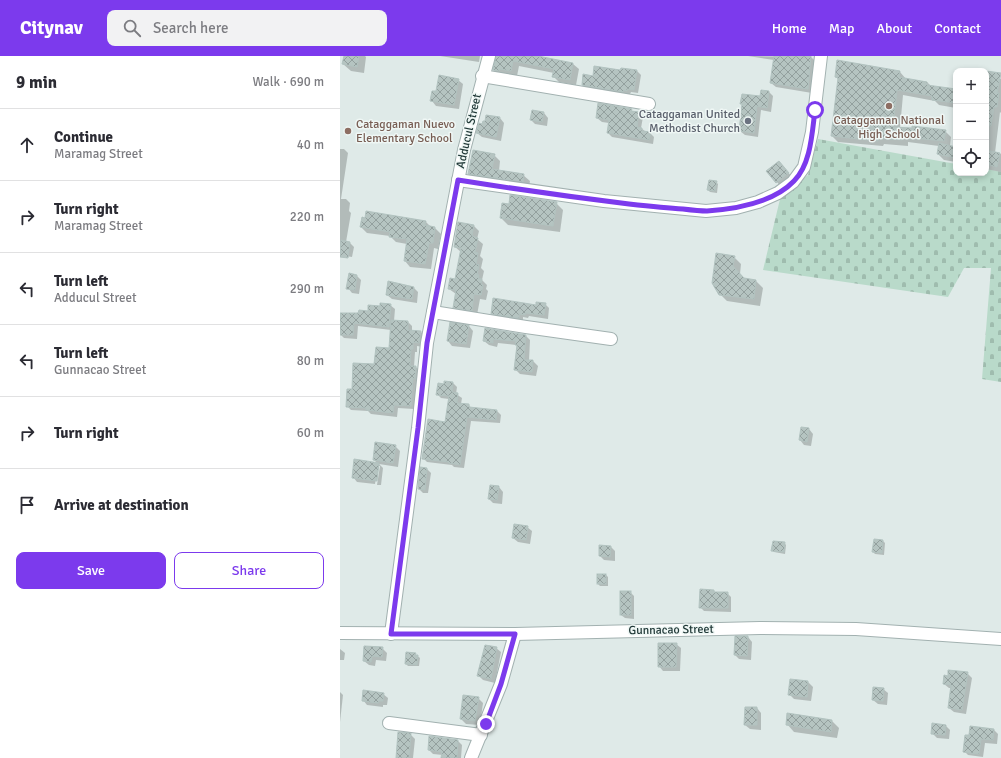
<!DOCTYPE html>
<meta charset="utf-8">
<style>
:root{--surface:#fff;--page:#f2f2f3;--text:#2b2b33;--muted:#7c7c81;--line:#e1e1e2;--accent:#7c3aed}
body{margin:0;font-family:Signika,sans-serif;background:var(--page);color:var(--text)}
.controls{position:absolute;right:12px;top:12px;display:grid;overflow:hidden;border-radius:8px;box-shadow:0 2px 6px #0003}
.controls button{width:36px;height:36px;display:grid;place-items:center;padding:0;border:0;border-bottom:1px solid var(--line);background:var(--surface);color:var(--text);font:20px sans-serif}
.stop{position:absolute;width:12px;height:12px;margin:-9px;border:3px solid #7c3aed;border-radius:50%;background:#fff}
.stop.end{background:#7c3aed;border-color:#fff;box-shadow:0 1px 4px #0008}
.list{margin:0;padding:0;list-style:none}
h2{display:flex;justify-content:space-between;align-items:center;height:52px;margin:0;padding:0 16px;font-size:17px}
h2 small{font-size:13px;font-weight:400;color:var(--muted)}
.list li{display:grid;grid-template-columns:26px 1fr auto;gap:12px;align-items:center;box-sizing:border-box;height:72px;padding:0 16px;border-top:1px solid var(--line)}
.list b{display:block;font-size:15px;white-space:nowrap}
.list p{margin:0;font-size:13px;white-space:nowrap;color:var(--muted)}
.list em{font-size:13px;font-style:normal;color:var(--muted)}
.actions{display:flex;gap:8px;padding:12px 16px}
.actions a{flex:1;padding:9px 0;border:1px solid var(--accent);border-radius:8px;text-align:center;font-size:14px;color:var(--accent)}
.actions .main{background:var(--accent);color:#fff}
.icon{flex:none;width:22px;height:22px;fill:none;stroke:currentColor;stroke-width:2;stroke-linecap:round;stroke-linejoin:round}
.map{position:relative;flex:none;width:661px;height:702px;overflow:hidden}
header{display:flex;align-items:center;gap:24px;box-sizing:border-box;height:56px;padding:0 20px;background:var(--accent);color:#fff}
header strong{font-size:19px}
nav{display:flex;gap:22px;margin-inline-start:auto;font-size:14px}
.search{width:280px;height:36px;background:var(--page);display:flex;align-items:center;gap:10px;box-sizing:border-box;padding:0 14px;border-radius:8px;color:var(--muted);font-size:15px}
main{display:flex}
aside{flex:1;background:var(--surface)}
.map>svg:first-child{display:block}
.cemetery{fill:url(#cemetery-stones)}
.shadow{fill:#0003}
.building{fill:url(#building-cross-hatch);stroke:#b2c3c0}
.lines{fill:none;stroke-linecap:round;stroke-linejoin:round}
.minor-casing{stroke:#a2b1b0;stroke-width:14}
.minor{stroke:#fff;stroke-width:12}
.route{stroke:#7c3aed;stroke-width:5}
.education-dot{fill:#8d6e63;stroke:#eff7f5;stroke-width:1.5}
.worship-dot{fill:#6b7280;stroke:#eff7f5;stroke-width:1.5}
.labels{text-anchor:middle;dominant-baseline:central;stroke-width:3;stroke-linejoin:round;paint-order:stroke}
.worship-label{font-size:12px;fill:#5b616d;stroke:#eff7f5;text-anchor:end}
.education-label{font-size:12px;fill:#785e54;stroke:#eff7f5}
.street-label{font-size:12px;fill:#213938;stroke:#eff7f5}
</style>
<header>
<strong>Citynav</strong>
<div class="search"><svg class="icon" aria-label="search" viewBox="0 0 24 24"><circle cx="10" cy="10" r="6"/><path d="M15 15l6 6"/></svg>Search here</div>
<nav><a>Home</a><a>Map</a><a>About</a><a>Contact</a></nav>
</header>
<main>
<aside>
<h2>9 min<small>Walk · 690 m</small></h2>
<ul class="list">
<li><svg class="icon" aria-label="ahead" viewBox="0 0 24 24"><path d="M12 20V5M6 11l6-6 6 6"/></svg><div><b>Continue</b><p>Maramag Street</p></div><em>40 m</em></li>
<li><svg class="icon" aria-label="right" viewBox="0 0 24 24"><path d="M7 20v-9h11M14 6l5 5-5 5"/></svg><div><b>Turn right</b><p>Maramag Street</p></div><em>220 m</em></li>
<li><svg class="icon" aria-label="left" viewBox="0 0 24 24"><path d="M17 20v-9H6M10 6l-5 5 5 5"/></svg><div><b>Turn left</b><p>Adducul Street</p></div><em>290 m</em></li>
<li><svg class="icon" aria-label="left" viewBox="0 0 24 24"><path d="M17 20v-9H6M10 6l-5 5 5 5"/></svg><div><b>Turn left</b><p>Gunnacao Street</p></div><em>80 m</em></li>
<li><svg class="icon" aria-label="right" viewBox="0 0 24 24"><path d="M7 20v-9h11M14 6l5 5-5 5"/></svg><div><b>Turn right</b></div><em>60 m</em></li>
<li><svg class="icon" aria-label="arrive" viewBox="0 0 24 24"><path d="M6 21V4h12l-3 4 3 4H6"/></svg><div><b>Arrive at destination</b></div></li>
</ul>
<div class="actions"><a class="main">Save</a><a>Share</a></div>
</aside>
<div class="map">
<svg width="661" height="702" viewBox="0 0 661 702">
<defs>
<pattern id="cemetery-stones" width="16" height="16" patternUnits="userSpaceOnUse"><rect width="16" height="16" fill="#b9daca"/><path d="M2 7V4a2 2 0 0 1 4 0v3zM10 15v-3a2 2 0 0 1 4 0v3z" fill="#9fbcae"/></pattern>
<pattern id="building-cross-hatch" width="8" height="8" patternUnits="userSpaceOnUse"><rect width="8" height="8" fill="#b5c4c1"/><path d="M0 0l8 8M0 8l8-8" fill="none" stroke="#93a09e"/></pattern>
</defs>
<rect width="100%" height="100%" fill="#dfeae8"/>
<polygon class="cemetery" points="478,83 616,108 616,117 646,117 646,113 661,116 661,326 642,323 651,212 624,212 608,241 423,214 441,139 468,119"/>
<g class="shadow">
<polygon points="5,0 25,0 26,1 24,17 11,15 3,8"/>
<polygon points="100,0 140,0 139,6"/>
<polygon points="157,0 193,0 233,8 239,13 236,29 219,26 213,20 214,17 179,10 177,20 160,20 154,14"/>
<polygon points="408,0 471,1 475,5 472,37 436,31 431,27 434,4"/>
<polygon points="281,15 297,15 301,19 298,37 291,36 290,38 288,38 287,40 247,33 243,29 253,21"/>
<polygon points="560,16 566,23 587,26 592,31 616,34 616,32 616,52 599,49 595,45 563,39 560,72 605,75 611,81 610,90 616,92 616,106 604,104 598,98 599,90 568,86 568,90 544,88 543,90 498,86 492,80 499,24 496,21"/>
<polygon points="646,16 661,23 661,57 660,56 655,97 661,98 661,116 646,113"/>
<polygon points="118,24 123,28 119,53 96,50 92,45 97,36"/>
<polygon points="429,36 433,40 431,56 421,54 418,81 405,79 400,75 403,50 402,48 421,41"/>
<polygon points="291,54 294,56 299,57 303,61 301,72 306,76 310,77 314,81 313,88 272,81 268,77 269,67 262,66 257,62"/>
<polygon points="204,57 208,62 207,70 195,68 191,64"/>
<polygon points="160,62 164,67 161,85 142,81 137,77 146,66"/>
<polygon points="0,93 4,93 8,97 1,143 6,143 10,147 9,155 11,157 6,186 10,187 14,191 12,201 0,199"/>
<polygon points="154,99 160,105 159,115 183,119 190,125 189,131 135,124 129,118"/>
<polygon points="439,106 453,122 441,131 428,115"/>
<polygon points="376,126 378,128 377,137 370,136 368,134"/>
<polygon points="216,147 223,154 220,176 168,169 161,162"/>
<polygon points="86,166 91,171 95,172 101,178 98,193 94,192 91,213 70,211 65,205 67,188 56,186 50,180 27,177 21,171"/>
<polygon points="134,170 139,175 137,183 143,188 140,200 143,203 141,212 144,215 142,224 147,229 146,233 148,235 146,244 140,243 137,259 119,257 114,251 116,238 109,233 115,224 121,196 115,191"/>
<polygon points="394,201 401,208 400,218 405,224 416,225 423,232 420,250 387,245 380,238"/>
<polygon points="17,220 21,224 19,238 12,237 8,232"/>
<polygon points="74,232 78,236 77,247 52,243 47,239"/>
<polygon points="205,248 209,252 208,263 189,260 188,262 183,261 183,266 156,261 152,257"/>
<polygon points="50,249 55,253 54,265 68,266 72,270 72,275 81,276 85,280 83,291 77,290 77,296 75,296 74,311 76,311 80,315 74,353 58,352 57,361 31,358 28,355 11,354 7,350 13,334 50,293 51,274 18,270 17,283 4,282 0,278 19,259"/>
<polygon points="129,270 133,275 130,292 112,290 108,285"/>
<polygon points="146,273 186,280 190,284 189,305 193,305 198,310 196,320 180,318 175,313 178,290 176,289 158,287 157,291 149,289 144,285"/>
<polygon points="113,327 117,331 116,338 122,342 121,348 129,349 131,352 157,355 161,359 160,367 131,365 124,412 114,411 112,409 87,406 83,402 106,367 109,343 101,342 97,338 105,329"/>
<polygon points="469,373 473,378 471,390 464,389 460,384"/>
<polygon points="55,390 60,395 58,411 39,408 43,412 41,429 37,429 40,410 38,410 35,428 17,426 13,421 38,408 34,404"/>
<polygon points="87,413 91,417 88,437 83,437 79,433"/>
<polygon points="159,431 163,436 162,448 153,447 149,443"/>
<polygon points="187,471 192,475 190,488 178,486 173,482"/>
<polygon points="535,484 543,485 545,487 544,499 535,498 533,496"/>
<polygon points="444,487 446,489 445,498 434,496 432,494"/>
<polygon points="271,491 275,495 275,505 264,504 260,500"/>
<polygon points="266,519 268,521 268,530 260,530 258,528"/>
<polygon points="374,535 376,537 387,537 391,541 391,556 364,555 360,551"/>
<polygon points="290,536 294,540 294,563 285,562 281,559"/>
<polygon points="408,581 412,586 411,604 399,603 395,599"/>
<polygon points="336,588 341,592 340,615 323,615 319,610"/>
<polygon points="42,592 47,597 46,605 36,604 35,610 29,609 24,605"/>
<polygon points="156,592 161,596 155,627 143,624 139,620"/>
<polygon points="0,593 5,597 4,604 0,604"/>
<polygon points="75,598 80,602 79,610 68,610 66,608"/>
<polygon points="627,617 632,622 626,658 614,656 609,652 611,632 609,632 604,628"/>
<polygon points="451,624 468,626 473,631 471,645 454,643 449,638"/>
<polygon points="543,633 548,637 547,649 538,648 533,644"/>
<polygon points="0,636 3,639 0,666"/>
<polygon points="43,638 48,642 47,649 43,649 43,651 27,649 23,644"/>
<polygon points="138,642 143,647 140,669 126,668 121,663"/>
<polygon points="417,652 421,657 421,674 410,673 405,669"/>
<polygon points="492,665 499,672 497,682 454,676 447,668"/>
<polygon points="606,670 610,674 609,683 597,682 592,677"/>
<polygon points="654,674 658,678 657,688 645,687 643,701 628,699 624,695"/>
<polygon points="70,678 75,683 73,702 57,702"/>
<polygon points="118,685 122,689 121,702 102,702 103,699 93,698 89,694"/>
</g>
<g class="building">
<polygon points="4,0 19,0 17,11 2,8"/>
<polygon points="156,0 198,0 233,7 230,24 212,21 214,13 173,5 171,15 160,13 159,15 153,14"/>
<polygon points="434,0 471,0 468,33 430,27"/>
<polygon points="497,4 560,15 559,21 587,26 587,29 616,33 616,47 592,44 592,40 557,34 553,71 572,72 572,70 606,74 604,85 562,81 562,84 538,82 538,85 491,80 498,22 495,21"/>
<polygon points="254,10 280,14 281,12 297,14 294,34 287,33 287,35 284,34 283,36 242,29 243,18 253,20"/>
<polygon points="646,15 661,17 657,37 659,37 657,51 654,51 651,70 646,69"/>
<polygon points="99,19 119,23 114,49 90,45 92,35 96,35"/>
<polygon points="421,34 429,35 427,52 417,50 414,77 399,75 402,48 400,48 402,38 420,40"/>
<polygon points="258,47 292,53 291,55 299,56 297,71 302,72 302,75 311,76 309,84 267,77 269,64 256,62"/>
<polygon points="192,54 204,56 202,66 190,64"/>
<polygon points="146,59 160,61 156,81 136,77 139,67 142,68 143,65 145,65"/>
<polygon points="599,87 616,91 616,102 597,98"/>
<polygon points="133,94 155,98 152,113 184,118 183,126 128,118"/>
<polygon points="646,94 660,97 657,111 646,108"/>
<polygon points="439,105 449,117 436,127 426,115"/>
<polygon points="369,124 377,125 375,135 367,134"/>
<polygon points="170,139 217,146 213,170 160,162 162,147 169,148"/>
<polygon points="26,155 86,165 85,169 95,171 93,187 89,187 85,208 64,205 67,183 49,181 50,176 20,171 22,161 25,162"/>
<polygon points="118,166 134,169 132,180 138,182 135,196 138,197 136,208 139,209 137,219 139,219 138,222 142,223 141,228 143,229 141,239 134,238 132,255 113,252 116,234 108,233 110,222 115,223 121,192 114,191"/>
<polygon points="1,184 10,186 8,202 0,201"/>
<polygon points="376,197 395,200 393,210 404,222 416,224 414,243 379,239 372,227"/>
<polygon points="9,217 17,219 15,234 6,233"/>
<polygon points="48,225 74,231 72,243 46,239"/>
<polygon points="153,242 196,249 196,246 206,247 204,259 185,257 185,259 179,258 179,262 151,258"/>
<polygon points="40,247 51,248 49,271 14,267 13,279 0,279 0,257 18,257 19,254 28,255 28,249 40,250"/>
<polygon points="51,264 68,265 68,274 81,275 79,287 73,286 73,293 71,293 70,310 76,310 75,323 73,322 71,350 54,349 53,357 26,354 26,352 6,351 7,333 12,333 13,307 34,308 36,291 49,292"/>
<polygon points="110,266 129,269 126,288 107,285"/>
<polygon points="145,272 186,279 184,304 193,304 192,316 174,314 177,289 175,289 176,285 153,283 153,287 143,285"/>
<polygon points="104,325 113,326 112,336 118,337 117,347 129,348 129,351 157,354 156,364 127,361 120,409 109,407 109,406 82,403 88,363 105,366 109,340 96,339 98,327 104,328"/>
<polygon points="461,371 469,372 467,386 459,384"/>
<polygon points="35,386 56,389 53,407 33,404"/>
<polygon points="14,403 39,407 37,425 12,422"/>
<polygon points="80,411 87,412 85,434 78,433"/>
<polygon points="150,429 159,430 157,444 148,443"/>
<polygon points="174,468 188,470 186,484 172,482"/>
<polygon points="534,483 543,484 542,497 532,496"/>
<polygon points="433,485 445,486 444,496 431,495"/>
<polygon points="259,489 271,490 270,501 259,500"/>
<rect x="257" y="518" width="9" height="10"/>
<polygon points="360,533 374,534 374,536 388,536 388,552 359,552"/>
<rect x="280" y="535" width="11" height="24"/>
<polygon points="395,580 408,580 407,600 394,599"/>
<polygon points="318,587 337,587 336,611 318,611"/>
<polygon points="145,589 157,591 151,623 137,620"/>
<polygon points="24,590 43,591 42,601 32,600 31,606 23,605"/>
<polygon points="66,596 76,597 75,599 78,599 77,609 65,608"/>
<polygon points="608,614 628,616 622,654 608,652 611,629 603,628 604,619 608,620"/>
<polygon points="450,623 468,625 467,641 448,639"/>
<polygon points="533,631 544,632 543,645 532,644"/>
<polygon points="23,634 44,637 43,645 39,645 38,647 22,645"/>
<polygon points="123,639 139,641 135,665 120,663"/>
<polygon points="405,651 417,651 417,669 404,669"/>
<polygon points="447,657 492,664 491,676 446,669"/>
<polygon points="592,667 606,669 605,679 591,678"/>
<polygon points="630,670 654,673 653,684 641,683 639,698 623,696 625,679 629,679"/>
<polygon points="58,676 71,677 69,702 56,702"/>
<polygon points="89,680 118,684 117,702 101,702 102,696 88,694"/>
</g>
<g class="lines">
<defs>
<g id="minor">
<polyline points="142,20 309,48"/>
<polyline points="118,124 264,145 366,155 396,152 418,146 438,137 453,126 464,111 472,76 481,0"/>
<polyline points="93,256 186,271 271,283"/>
<polyline points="0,577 175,578 420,572 516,573 661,583"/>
<polyline points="51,578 78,372 87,287 124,94 149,0"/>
<polyline points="49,667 141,679"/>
<polyline points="131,702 161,628 175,578"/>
</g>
</defs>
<use href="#minor" class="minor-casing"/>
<use href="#minor" class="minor"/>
</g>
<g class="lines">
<path class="route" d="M146,668L161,628L175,578H51L78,372L87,287L118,124C175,133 232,141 289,148C307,150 325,152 343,153C351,154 359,155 367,155C396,153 433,147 454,125C471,108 472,77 475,54"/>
</g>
<g class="education-dot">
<circle cx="549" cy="50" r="4"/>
<circle cx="8" cy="75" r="4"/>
</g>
<circle class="worship-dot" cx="408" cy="65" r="4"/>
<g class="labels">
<g class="worship-label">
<text x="400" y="58">Cataggaman United<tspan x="400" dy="14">Methodist Church</tspan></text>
</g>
<g class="education-label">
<text x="549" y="64">Cataggaman National<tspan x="549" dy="14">High School</tspan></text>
<text x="16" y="68" text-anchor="start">Cataggaman Nuevo<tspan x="16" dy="14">Elementary School</tspan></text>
</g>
<g class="street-label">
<text transform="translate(129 75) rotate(-77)">Adducul Street</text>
<text transform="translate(331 574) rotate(-1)">Gunnacao Street</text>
</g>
</g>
</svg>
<div class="controls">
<button>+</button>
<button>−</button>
<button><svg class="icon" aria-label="locate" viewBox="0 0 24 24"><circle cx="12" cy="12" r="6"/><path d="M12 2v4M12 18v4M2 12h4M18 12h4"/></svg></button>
</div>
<div class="stop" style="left:475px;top:54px"></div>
<div class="stop end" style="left:146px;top:668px"></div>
</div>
</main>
